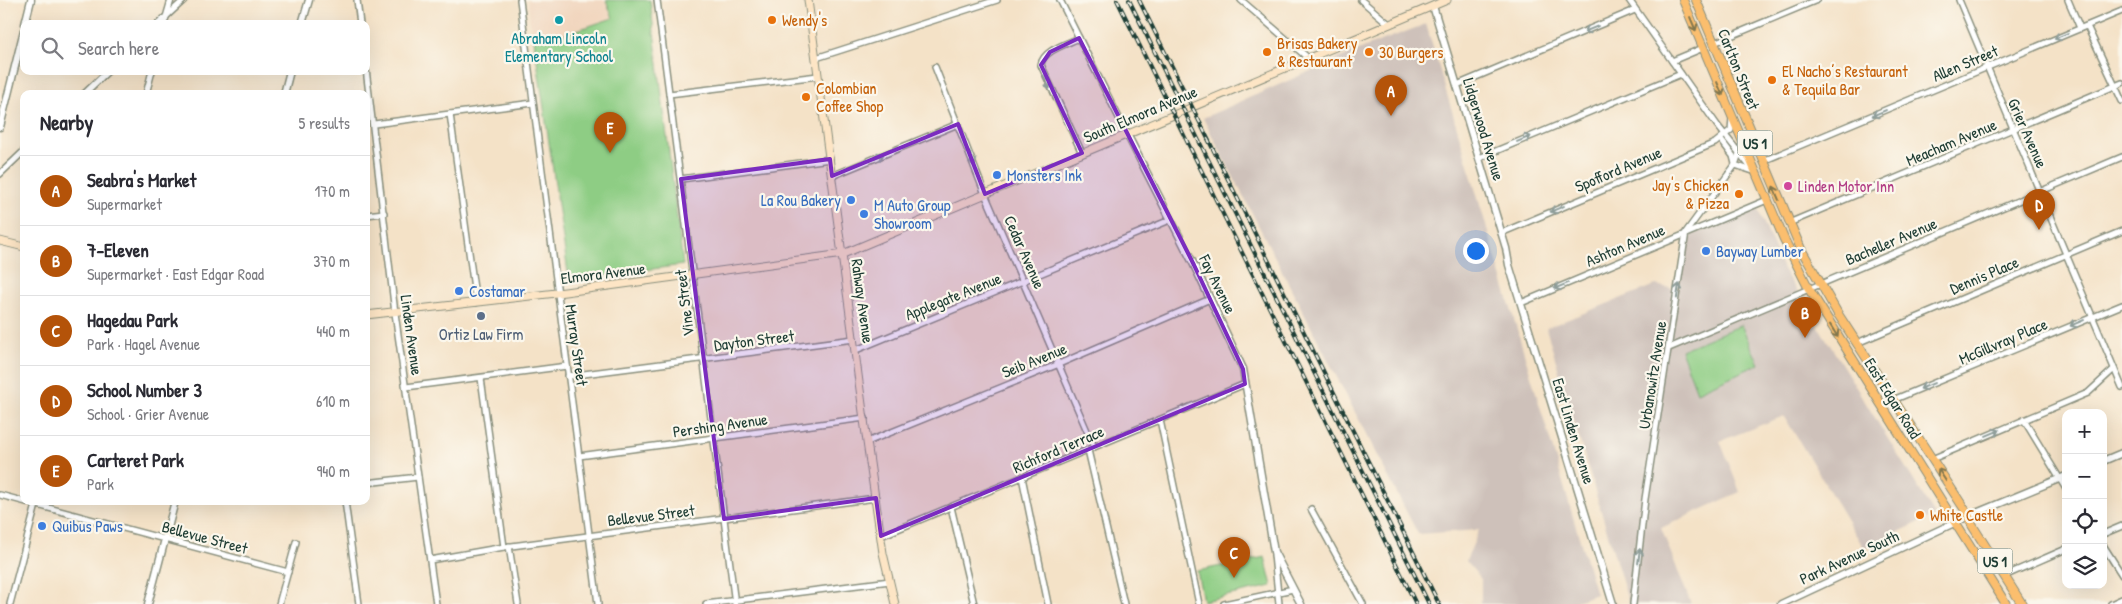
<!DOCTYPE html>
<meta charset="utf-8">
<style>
:root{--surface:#fff;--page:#f7f7f7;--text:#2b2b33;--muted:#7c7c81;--line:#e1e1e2;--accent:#b45309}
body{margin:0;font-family:"Patrick Hand",sans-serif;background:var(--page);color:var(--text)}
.controls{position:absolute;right:15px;bottom:15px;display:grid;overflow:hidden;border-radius:10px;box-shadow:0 5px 20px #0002}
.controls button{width:45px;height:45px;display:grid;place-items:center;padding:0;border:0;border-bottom:1px solid var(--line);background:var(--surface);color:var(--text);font:25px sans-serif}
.you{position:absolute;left:1475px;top:250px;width:18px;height:18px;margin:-12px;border:4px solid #fff;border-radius:50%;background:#1a73e8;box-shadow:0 0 0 8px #1a73e833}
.badge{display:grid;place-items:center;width:32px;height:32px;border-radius:50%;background:var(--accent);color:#fff;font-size:16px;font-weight:700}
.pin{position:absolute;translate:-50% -41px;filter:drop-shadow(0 1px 2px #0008)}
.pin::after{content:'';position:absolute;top:26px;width:18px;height:15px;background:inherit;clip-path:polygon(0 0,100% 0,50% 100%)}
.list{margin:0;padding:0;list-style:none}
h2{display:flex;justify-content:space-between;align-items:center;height:65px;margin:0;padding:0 20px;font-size:21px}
h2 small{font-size:16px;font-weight:400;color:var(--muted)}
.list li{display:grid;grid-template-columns:32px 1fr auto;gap:15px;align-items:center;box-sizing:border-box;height:70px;padding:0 20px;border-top:1px solid var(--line)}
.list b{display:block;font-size:19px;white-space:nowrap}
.list p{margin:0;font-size:16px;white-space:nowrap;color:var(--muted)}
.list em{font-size:16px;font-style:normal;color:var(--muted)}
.icon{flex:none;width:28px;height:28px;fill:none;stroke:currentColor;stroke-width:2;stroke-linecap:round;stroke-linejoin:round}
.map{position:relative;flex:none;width:2122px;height:604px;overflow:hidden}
.search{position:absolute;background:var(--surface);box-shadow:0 5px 20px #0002;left:20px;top:20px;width:350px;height:55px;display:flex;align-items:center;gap:12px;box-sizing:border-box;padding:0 18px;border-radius:10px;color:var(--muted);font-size:19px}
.panel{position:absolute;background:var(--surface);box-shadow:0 5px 20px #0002;left:20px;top:90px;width:350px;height:415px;border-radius:10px}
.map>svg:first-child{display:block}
.built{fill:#f1d5bd}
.industrial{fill:#cec1ba}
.green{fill:#8ecd84;stroke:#56855c}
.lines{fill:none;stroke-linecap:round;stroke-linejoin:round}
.minor-casing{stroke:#8a907e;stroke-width:8}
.tertiary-casing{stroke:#8a907e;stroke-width:9}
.secondary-casing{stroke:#8a907e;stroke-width:9}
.trunk-casing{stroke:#8a907e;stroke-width:10}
.minor{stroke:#fff;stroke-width:5}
.tertiary{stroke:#fff;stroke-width:6}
.secondary{stroke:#fde5c5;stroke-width:7}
.trunk{stroke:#fbbe6e;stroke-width:8}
.rail-casing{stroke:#1f3d34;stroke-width:4}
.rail{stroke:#fbf7ec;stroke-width:2;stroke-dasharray:5.5;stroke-linecap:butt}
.oneway{stroke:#82774e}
.oneway2{stroke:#8f9e9a}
.marked{fill:#7b2cbf;fill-opacity:0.2;stroke:#7b2cbf;stroke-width:4;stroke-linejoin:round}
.culture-dot{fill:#0f9aa8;stroke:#fbf7ec;stroke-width:2}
.food-dot{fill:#e8710a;stroke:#fbf7ec;stroke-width:2}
.shop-dot{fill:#3f7fe0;stroke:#fbf7ec;stroke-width:2}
.hotel-dot{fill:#d1479c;stroke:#fbf7ec;stroke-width:2}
.service-dot{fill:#5c6f8a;stroke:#fbf7ec;stroke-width:2}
.labels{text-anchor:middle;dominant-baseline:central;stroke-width:4.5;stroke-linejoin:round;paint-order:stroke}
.shield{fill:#fbf7ec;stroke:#61756b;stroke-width:1}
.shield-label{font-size:15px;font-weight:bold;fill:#1f3d34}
.food-label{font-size:16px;fill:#c56008;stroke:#fbf7ec;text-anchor:start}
.culture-label{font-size:16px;fill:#0d838f;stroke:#fbf7ec}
.street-label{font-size:16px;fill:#1f3d34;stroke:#fbf7ec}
.shop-label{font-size:16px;fill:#366cbe;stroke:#fbf7ec;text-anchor:start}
.hotel-label{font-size:16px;fill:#b23c85;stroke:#fbf7ec;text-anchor:start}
.service-label{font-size:16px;fill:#4e5e75;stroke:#fbf7ec}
</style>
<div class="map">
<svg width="2122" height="604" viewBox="0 0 2122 604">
<rect width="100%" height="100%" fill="#fbf7ec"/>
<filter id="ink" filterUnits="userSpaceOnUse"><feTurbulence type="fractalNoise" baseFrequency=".02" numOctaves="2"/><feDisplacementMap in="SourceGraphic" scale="10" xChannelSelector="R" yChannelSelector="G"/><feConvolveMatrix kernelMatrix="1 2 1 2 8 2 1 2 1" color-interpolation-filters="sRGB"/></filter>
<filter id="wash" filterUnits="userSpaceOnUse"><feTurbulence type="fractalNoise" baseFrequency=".0096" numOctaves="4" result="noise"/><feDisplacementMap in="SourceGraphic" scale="20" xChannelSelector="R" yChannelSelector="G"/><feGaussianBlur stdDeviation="1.12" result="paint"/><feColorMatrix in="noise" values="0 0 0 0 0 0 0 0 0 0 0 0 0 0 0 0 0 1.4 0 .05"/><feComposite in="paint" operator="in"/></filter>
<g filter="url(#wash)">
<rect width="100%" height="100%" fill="#f4e2c7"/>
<polygon class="built" points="528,0 606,0 614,18 553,38 534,40 532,39"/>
<g class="industrial">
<polygon points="1426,24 1596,594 1569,604 1481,604 1481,579 1466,561 1479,530 1418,534 1203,118 1368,46"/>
<polygon points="1757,207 1783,269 1935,515 1864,548 1784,416 1720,441 1740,492 1661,528 1691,604 1629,604 1546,328 1655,285 1675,289 1687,236"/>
</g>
<g class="green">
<polygon points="606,0 650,0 683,265 569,280 534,40 553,38 613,18"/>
<polygon points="1741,325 1759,364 1697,392 1681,350"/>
<polygon points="1265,557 1272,586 1203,601 1197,571"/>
</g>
</g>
<g filter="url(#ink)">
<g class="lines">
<defs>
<g id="minor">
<polyline points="357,0 360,24"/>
<polyline points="520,0 598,604"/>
<polyline points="657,0 735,604"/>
<polyline points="1060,0 1127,134"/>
<polyline points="1241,0 1308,58"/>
<polyline points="1361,0 1389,24"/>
<polyline points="1629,0 1717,125 1752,169"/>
<polyline points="1959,0 2122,387"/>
<polyline points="2068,0 2080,28"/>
<polyline points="158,24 184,0"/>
<polyline points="164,24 171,0"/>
<polyline points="2087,26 2122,101"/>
<path d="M1079,38C1067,44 1043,50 1041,65L1082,153"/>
<polyline points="1714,43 1817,0"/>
<polyline points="816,58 997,0"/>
<polyline points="1672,61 1703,48"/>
<polyline points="935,67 985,194 1094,447"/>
<polyline points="366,69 395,313 436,604"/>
<polyline points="1457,85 1635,10"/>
<polyline points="84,94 108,71"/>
<polyline points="146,94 152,71"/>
<polyline points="669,94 818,76"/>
<polyline points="450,114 476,303"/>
<polyline points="374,124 533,103"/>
<polyline points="1721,140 1733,156 1735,164"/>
<polyline points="1479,158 1681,74"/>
<polyline points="1763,161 2122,11"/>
<polyline points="1735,165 1753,171"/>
<polyline points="0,174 24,151"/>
<polyline points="832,176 958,124"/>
<polyline points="681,179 830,159"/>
<polyline points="366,215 384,213"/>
<polyline points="1789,223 2122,83"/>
<polyline points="1501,233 1715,143 1731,130 1732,118"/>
<polyline points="1521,303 1767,200"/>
<polyline points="1857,343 2122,231"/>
<polyline points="1669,348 2122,157"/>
<polyline points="856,350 1170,220"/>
<polyline points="568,376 854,339"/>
<polyline points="481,378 504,547"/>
<polyline points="406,387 567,366"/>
<polyline points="1893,400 2122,305"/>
<polyline points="1160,420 1199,604"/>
<polyline points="2024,420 2066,489"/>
<polyline points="867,442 1059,364 1210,299"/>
<polyline points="1088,450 1124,604"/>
<polyline points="579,456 865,418"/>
<polyline points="1932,459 2088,393 2114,369"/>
<polyline points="1022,477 1048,604"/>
<polyline points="366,483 418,477"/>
<polyline points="0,495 288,572"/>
<polyline points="345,501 359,604"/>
<polyline points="951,507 974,604"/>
<polyline points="1311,509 1363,604"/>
<polyline points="2103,534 2122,526"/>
<polyline points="881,536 1245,384"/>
<polyline points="2103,545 2122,575"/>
<polyline points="509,546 518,604"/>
<polyline points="1274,555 1279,604"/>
<polyline points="430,560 504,547 876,498"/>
<polyline points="2004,576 2066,549"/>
<polyline points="10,604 37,501"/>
<polyline points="279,604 296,542"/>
<polyline points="706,604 890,581"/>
<polyline points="1224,604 1293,589"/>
<polyline points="1633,604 1645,499 1686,232 1735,165 1743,142"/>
<polyline points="2111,604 2122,599"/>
</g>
<g id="tertiary">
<polyline points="1433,6 1506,248 1509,265 1613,604"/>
<polyline points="25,24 31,0"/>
<polyline points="302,24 309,0"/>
<polyline points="284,94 290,71"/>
<polyline points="0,127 24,30"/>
<polyline points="1127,134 1194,265 1243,369 1274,552 1301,604"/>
<polyline points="2103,461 2122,453"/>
<polyline points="148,604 175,501"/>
<polyline points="1781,604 1969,516 2066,476"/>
</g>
<g id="secondary">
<polyline points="808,0 867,442 883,553 895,604"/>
<polyline points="0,241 24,247"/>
<polyline points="366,315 565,292 843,254 1447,0"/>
</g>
<g id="trunk">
<polyline points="1683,0 1784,239 1809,289 2006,604"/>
<polyline points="1696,0 1801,249 1838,314 1969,516 1972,525 2022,604"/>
</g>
</defs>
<use href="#minor" class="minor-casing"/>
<use href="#tertiary" class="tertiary-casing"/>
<use href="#secondary" class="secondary-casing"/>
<use href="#trunk" class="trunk-casing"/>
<use href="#minor" class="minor"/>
<use href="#tertiary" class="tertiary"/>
<use href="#secondary" class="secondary"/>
<use href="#trunk" class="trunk"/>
<defs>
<g id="rail">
<polyline points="1117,0 1416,604"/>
<polyline points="1129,0 1429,604"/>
<polyline points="1139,0 1439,604"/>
</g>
</defs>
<use href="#rail" class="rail-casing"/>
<use href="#rail" class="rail"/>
</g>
<defs><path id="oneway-shaft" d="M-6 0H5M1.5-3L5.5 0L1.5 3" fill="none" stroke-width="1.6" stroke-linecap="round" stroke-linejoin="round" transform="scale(1.25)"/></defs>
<g class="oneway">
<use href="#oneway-shaft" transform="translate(1693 24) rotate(67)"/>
<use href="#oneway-shaft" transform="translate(1720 89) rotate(67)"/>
<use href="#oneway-shaft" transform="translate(1776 193) rotate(-113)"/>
<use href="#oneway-shaft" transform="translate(1834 331) rotate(58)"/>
<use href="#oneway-shaft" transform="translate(1942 475) rotate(-123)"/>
</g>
<g class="oneway2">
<use href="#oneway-shaft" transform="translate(1591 29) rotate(157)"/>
<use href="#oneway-shaft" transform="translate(2061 36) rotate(157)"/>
<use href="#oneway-shaft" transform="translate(1047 82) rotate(64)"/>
<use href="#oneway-shaft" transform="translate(1879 113) rotate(157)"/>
<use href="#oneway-shaft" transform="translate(1524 139) rotate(-22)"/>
<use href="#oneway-shaft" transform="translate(877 157) rotate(-22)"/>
<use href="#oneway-shaft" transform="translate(972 159) rotate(69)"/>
<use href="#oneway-shaft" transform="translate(1557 209) rotate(157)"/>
<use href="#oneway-shaft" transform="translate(1561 286) rotate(157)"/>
<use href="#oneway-shaft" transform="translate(1678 291) rotate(-81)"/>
<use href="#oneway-shaft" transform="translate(2077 323) rotate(157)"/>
<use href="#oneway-shaft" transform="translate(1927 386) rotate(157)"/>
<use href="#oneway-shaft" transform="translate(1993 433) rotate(-23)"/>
<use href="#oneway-shaft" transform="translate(1639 556) rotate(-83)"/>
</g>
</g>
<path class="marked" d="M1079,38L1194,265L1243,369L1245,384L881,536L876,498L724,519L681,179L830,159L832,176L958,124L985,194L1082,153L1041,65L1050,52Z"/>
<circle class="culture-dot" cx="559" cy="20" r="5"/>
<g class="food-dot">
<circle cx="772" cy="20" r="5"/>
<circle cx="1267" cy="52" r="5"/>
<circle cx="1369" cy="52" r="5"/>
<circle cx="1772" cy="80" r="5"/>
<circle cx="806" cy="97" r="5"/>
<circle cx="1739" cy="194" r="5"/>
<circle cx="1920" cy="515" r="5"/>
</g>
<g class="shop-dot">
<circle cx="997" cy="175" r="5"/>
<circle cx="851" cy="200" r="5"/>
<circle cx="864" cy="214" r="5"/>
<circle cx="1706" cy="251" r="5"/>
<circle cx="459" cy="291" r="5"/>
<circle cx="42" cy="526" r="5"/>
</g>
<circle class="hotel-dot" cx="1788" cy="186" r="5"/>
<circle class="service-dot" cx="481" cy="316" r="5"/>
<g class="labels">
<g class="shield">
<rect x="1737.5" y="130.5" width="35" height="25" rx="4"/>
<rect x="1977.5" y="548.5" width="35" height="25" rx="4"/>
</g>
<g class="shield-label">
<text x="1755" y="143">US 1</text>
<text x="1995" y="561">US 1</text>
</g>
<g class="food-label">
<text x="782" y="20">Wendy's</text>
<text x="1277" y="43">Brisas Bakery<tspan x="1277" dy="18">&amp; Restaurant</tspan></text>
<text x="1379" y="52">30 Burgers</text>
<text x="1782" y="71">El Nacho’s Restaurant<tspan x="1782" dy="18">&amp; Tequila Bar</tspan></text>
<text x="816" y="88">Colombian<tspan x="816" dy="18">Coffee Shop</tspan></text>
<text x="1729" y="185" text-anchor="end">Jay's Chicken<tspan x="1729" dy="18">&amp; Pizza</tspan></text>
<text x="1930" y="515">White Castle</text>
</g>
<g class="culture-label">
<text x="559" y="38">Abraham Lincoln<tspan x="559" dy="18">Elementary School</tspan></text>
</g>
<g class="street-label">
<text transform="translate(1965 63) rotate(-23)">Allen Street</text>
<text transform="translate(1739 69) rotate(68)">Carlton Street</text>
<text transform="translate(1140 114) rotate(-23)">South Elmora Avenue</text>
<text transform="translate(1484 129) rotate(73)">Lidgerwood Avenue</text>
<text transform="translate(2028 133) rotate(66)">Grier Avenue</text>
<text transform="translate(1951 142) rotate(-23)">Meacham Avenue</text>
<text transform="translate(1618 169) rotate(-23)">Spofford Avenue</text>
<text transform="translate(1891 241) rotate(-23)">Bacheller Avenue</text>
<text transform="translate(1625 245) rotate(-23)">Ashton Avenue</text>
<text transform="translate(1025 252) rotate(66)">Cedar Avenue</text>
<text transform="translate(603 273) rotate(-7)">Elmora Avenue</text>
<text transform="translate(1984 275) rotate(-23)">Dennis Place</text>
<text transform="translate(1218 284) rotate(64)">Fay Avenue</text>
<text transform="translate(953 296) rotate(-22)">Applegate Avenue</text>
<text transform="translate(863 301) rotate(82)">Rahway Avenue</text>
<text transform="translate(684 303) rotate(-97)">Vine Street</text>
<text transform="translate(412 335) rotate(82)">Linden Avenue</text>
<text transform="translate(754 340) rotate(-7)">Dayton Street</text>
<text transform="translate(2003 341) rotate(-23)">McGillvray Place</text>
<text transform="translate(577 345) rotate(82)">Murray Street</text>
<text transform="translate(1034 360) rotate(-22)">Seib Avenue</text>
<text transform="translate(1652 375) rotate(-81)">Urbanowitz Avenue</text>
<text transform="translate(1893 398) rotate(58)">East Edgar Road</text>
<text transform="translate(720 425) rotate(-8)">Pershing Avenue</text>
<text transform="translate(1574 431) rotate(73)">East Linden Avenue</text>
<text transform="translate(1058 449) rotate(-23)">Richford Terrace</text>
<text transform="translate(651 515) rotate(-7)">Bellevue Street</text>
<text transform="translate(205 537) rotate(15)">Bellevue Street</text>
<text transform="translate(1849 557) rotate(-25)">Park Avenue South</text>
</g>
<g class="shop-label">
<text x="1007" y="175">Monsters Ink</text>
<text x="841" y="200" text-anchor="end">La Rou Bakery</text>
<text x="874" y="205">M Auto Group<tspan x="874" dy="18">Showroom</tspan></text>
<text x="1716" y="251">Bayway Lumber</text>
<text x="469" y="291">Costamar</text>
<text x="52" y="526">Quibus Paws</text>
</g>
<g class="hotel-label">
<text x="1798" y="186">Linden Motor Inn</text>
</g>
<g class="service-label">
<text x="481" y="334">Ortiz Law Firm</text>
</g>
</g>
</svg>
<div class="controls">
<button>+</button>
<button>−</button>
<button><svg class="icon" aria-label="locate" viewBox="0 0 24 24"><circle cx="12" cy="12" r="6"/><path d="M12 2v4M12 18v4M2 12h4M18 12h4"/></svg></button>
<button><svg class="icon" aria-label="layers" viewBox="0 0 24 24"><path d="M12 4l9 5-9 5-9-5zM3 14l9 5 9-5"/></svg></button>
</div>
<div class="you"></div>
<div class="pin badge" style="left:1391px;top:116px">A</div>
<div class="pin badge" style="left:1805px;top:338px">B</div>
<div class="pin badge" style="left:1234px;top:578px">C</div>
<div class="pin badge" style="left:2039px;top:230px">D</div>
<div class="pin badge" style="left:610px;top:153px">E</div>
<div class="search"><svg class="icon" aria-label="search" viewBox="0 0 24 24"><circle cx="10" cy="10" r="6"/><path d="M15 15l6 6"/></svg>Search here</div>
<section class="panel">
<h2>Nearby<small>5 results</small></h2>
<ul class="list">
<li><span class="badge">A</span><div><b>Seabra's Market</b><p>Supermarket</p></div><em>170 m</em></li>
<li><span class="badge">B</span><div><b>7-Eleven</b><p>Supermarket · East Edgar Road</p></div><em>370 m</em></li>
<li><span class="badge">C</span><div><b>Hagedau Park</b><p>Park · Hagel Avenue</p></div><em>440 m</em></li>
<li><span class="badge">D</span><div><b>School Number 3</b><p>School · Grier Avenue</p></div><em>610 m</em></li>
<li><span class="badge">E</span><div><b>Carteret Park</b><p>Park</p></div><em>940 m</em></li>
</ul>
</section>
</div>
